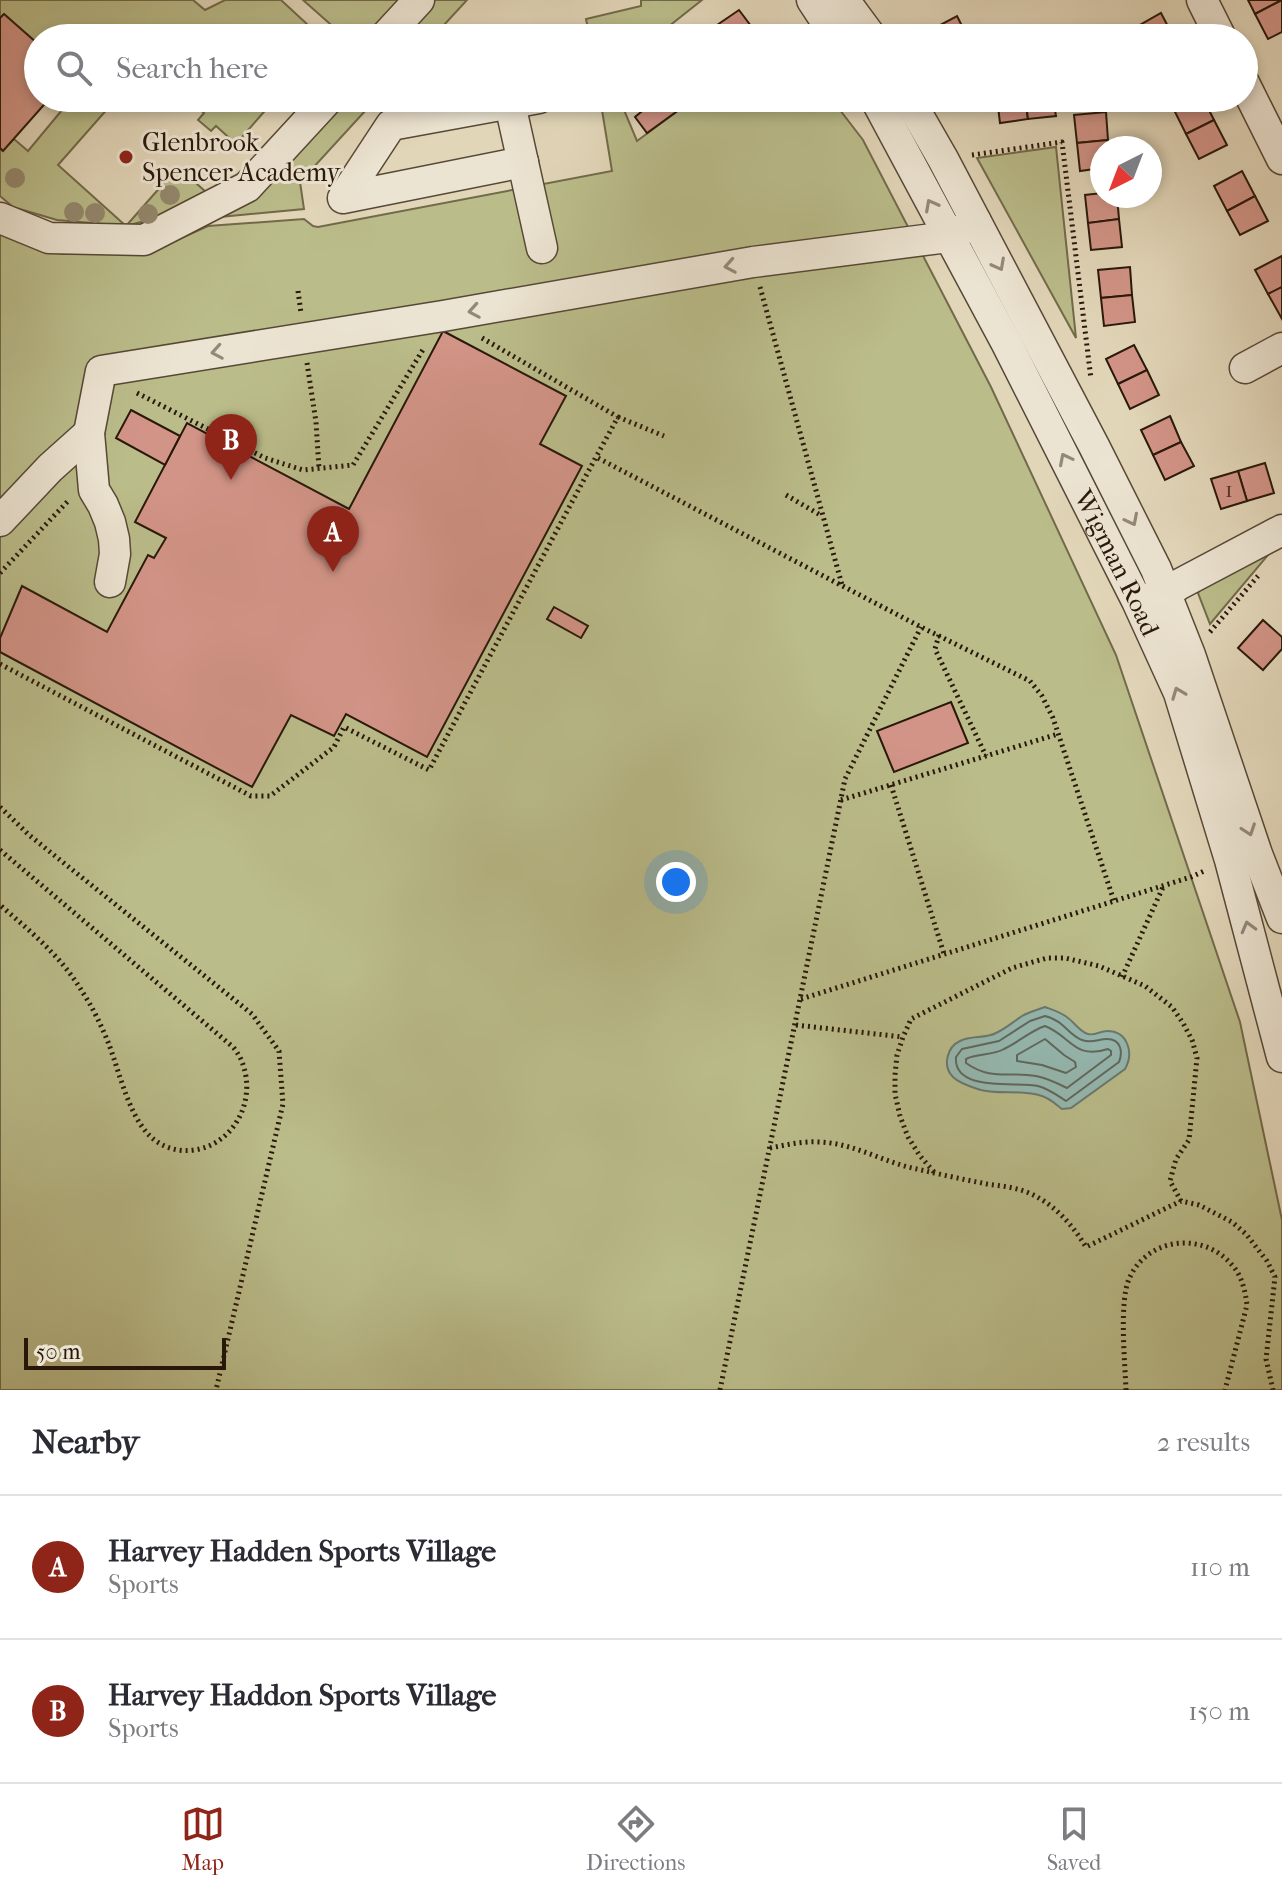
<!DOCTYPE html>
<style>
:root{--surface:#fff;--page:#f7f7f7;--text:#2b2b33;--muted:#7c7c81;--line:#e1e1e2;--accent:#8f2418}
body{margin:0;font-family:"IM FELL French Canon",serif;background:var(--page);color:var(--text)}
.compass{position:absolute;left:1090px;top:136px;width:72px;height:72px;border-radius:50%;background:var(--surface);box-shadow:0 4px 12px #0003;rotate:222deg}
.scale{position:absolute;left:24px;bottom:20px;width:202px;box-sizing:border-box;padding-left:8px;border:4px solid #29180a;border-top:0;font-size:22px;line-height:28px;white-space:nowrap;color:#29180a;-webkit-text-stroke:6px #ece4d2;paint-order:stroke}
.you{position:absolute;left:676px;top:882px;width:28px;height:28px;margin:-20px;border:6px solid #fff;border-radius:50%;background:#1a73e8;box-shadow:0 0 0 12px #1a73e833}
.badge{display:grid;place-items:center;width:52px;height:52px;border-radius:50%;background:var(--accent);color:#fff;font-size:26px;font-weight:700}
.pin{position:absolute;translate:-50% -66px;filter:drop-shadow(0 2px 4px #0008)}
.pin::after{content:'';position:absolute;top:42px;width:28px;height:24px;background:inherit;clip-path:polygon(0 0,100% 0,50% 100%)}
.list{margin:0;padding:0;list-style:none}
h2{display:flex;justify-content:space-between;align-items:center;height:104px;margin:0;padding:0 32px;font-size:34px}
h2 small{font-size:26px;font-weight:400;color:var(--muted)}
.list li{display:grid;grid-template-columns:52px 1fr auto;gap:24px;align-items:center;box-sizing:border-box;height:144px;padding:0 32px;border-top:2px solid var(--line)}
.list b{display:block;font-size:30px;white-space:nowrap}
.list p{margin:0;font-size:26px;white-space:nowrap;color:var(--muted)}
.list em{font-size:26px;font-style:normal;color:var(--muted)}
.icon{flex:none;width:44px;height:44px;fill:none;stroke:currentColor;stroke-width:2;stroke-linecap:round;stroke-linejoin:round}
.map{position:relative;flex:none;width:1282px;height:1390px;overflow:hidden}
.search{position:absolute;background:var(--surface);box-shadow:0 4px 12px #0003;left:24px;right:24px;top:24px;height:88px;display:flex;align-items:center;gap:20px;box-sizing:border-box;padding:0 28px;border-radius:44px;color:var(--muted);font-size:30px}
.sheet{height:392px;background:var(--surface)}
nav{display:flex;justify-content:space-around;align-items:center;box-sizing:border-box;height:112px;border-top:2px solid var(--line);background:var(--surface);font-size:22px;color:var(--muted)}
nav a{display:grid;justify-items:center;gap:4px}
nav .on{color:var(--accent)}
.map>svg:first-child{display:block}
.green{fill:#babc8a;stroke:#726a4a;stroke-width:2}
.water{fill:#95b9b2;stroke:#6a796f;stroke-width:2}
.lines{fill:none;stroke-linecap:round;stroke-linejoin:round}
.shore{stroke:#5f685e;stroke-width:2}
.building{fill:#d29487;stroke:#29180a;stroke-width:2}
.minor-casing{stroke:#574836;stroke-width:33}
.path{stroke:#29180a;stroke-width:5;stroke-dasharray:2 4;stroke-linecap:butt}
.minor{stroke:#ece4d2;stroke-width:30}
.tree{fill:#94886e}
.oneway{stroke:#948878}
.poi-dot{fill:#8f2418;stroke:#ece4d2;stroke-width:3}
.labels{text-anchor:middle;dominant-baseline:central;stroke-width:6;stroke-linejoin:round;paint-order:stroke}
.number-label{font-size:22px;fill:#533729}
.poi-label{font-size:26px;fill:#29180a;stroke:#ece4d2;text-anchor:start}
.street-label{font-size:26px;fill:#29180a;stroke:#ece4d2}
</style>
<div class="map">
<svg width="1282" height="1390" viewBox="0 0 1282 1390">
<rect width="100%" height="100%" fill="#e2d6b9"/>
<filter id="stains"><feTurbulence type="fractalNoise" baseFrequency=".0025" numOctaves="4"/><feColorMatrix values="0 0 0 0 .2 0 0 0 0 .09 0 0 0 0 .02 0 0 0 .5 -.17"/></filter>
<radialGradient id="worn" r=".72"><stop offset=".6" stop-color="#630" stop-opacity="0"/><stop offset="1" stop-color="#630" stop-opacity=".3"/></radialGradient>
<g class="green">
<polygon points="0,0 193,0 205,10 225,0 281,0 322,38 38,38 38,44 4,14 0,18"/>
<polygon points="303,0 404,0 368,38 346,38"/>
<polygon points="429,0 467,0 432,38 395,38"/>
<polygon points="641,0 702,0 654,38 590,38 586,19 641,6"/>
<polygon points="60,98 117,98 58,165 126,226 178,167 206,192 156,218 126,226 57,220 13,207 0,196 0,148 2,150 14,139 28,151 67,104"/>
<polygon points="187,98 262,98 270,105 236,144 216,126 211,131 198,120 204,113"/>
<polygon points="340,98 377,98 300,182 304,209 220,217"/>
<polygon points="600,98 619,98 637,141 695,98 701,98 709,108 723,98 817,98 823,106 833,101 863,140 991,387 1116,655 1240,1022 1282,1220 1282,1390 0,1390 0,234 40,249 62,254 118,254 168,244 208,226 304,219 313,226 318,227 612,171"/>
<polygon points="1056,147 1076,338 977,158"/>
<polygon points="1279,542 1210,624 1198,593 1205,581"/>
</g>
<path class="water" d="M1045,1007C1053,1010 1061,1012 1068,1018C1075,1023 1080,1032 1088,1034C1095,1036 1100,1031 1107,1031C1128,1031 1134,1053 1125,1069L1071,1108L1062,1109C1055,1104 1051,1099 1042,1096C1022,1089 1001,1095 981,1090C972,1087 960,1084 953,1077C942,1066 947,1047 960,1041C971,1035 985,1039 996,1033C1005,1029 1013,1022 1022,1016C1029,1012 1037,1010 1045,1007Z"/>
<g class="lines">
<g class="shore">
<path d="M1045,1016C1065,1021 1067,1034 1082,1040C1092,1044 1098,1039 1107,1039C1121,1039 1123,1052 1119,1062L1066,1101C1057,1095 1049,1089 1038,1086C1017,1081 953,1093 956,1057L962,1049L999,1041L1030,1021Z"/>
<path d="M1045,1026C1071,1036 1074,1060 1108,1049L1111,1051V1055L1067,1088C1057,1083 1047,1078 1036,1076C1010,1071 991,1081 966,1063V1059C977,1053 992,1056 1004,1049C1019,1042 1030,1031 1045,1026Z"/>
<polygon points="1045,1039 1064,1055 1075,1062 1076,1067 1066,1073 1042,1065 1017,1061 1017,1055"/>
</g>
</g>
<g class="building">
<polygon points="1248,0 1282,0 1255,14"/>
<polygon points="1282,0 1282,32 1268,39 1255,14"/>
<polygon points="739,10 760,38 698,38"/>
<polygon points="1161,13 1174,38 1138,38 1133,29"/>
<polygon points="4,14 38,44 38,98 50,98 3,151 0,148 0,18"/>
<polygon points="957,16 968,38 933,38 929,31"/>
<polygon points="652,98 682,98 687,104 647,133 635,117 647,107 644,103"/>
<polygon points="701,98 723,98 708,108"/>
<polygon points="997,98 1025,98 1028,119 1000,123"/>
<polygon points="1025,98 1053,98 1056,116 1028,119"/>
<polygon points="1196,98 1203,98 1214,120 1186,134 1174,110"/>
<polygon points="1106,112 1108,140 1077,143 1074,115"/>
<polygon points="1214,120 1227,145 1199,159 1186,134"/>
<polygon points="1108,140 1109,148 1102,148 1102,168 1080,171 1077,143"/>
<polygon points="1242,171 1255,196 1227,211 1214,186"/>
<polygon points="1102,193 1102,196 1117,196 1119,219 1088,223 1085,195"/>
<polygon points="1255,196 1268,221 1240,235 1227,211"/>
<polygon points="1119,219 1122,247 1091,250 1088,223"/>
<polygon points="1282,256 1282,287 1268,294 1255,270"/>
<polygon points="1130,267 1132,295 1101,298 1098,270"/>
<polygon points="1282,287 1282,319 1268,294"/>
<polygon points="1132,295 1135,322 1104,326 1101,298"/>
<polygon points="443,331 566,396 540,444 582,466 427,757 346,714 334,736 291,715 252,787 0,652 0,638 22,586 107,632 148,555 154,558 166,538 135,522 187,423 349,509"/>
<polygon points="1134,345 1147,370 1118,384 1106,359"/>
<polygon points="1147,370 1159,395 1130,409 1118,384"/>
<polygon points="131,410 180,436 165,465 116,438"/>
<polygon points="1170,416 1181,442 1153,455 1141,430"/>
<polygon points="1181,442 1194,466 1165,480 1153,455"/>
<polygon points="1265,463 1274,493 1247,501 1238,471"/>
<polygon points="1238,471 1247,501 1221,509 1211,479"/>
<polygon points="554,607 588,626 581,638 547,619"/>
<polygon points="1263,620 1282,637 1282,649 1263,670 1238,648"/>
<polygon points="951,702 968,743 894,772 877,731"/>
</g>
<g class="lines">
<defs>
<g id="minor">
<polyline points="812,0 837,38"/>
<polyline points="844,0 872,38"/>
<polyline points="1202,0 1221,38"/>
<polyline points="384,38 419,0"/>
<polyline points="1244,83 1282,159"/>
<path id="s1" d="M875,98L1007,344L1137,601L1179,693L1230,860L1282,1057"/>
<polyline points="908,98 943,159 1094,446 1156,569 1190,655 1257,854 1282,918"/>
<polyline points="510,104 542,248"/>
<polyline points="523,162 343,198 391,125 539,98"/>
<polyline points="0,218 49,238 144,240 247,187 329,98"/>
<polyline points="1245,368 1282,348"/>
<polyline points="0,521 50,468 89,433"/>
<polyline points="110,582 115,554 114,539 110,522 103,505 94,490 89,433 101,371 443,316 753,262 948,237 976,222"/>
<polyline points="1147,599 1166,594 1178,585 1282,530"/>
</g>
</defs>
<use href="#minor" class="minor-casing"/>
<g class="path">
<polyline points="972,155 1062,142 1091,379"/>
<polyline points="760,287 842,585"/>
<polyline points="298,291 301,313"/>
<polyline points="482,338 618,417 596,457"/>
<polyline points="307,363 316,422 319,469"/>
<polyline points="137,393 265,458 303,470 353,465 424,348"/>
<polyline points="618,417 664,436"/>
<polyline points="786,495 822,516"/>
<polyline points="0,573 68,501"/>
<polyline points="1210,632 1258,576"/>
<polyline points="939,635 935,649 986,756"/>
<polyline points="0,664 251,796 270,796 334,747 344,727 429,770 596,457 921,627 1030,681 1042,696 1053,718 1114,901"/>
<polyline points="891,785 944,954"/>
<polyline points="841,800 1058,734"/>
<polyline points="0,807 29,835 252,1014 279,1051 283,1104 216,1390"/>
<path d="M0,850L233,1047C238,1053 242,1060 244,1068C255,1104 232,1145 194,1150C181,1152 169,1149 159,1143C130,1126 120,1072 108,1042C101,1025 93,1008 83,993C62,957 31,932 0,905"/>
<polyline points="1122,977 1164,885"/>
<polyline points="801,999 1191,877 1204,871"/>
<polyline points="796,1025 903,1037"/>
<path d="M770,1148C786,1145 802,1141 819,1142C851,1143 878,1159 908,1167C934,1173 961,1179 987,1184C1001,1186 1015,1187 1029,1193C1054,1204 1072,1224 1086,1247L1181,1201L1199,1205L1232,1222L1246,1234L1267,1261L1275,1277L1266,1359L1273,1390"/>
<polyline points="934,1172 920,1156 908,1137 900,1116 895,1094 895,1075 897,1055 903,1037 911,1019 1012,968 1047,958 1065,958 1099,966 1145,986 1172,1007 1183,1023 1192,1040 1197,1058 1189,1140 1176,1159 1170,1181 1181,1201"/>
<polyline points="720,1390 845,779 921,627"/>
<path d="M1126,1390C1125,1362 1119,1303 1129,1279C1147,1237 1203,1231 1232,1265C1242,1276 1245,1290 1247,1305L1225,1390"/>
</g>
<use href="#minor" class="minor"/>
</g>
<g class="tree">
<circle cx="15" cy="178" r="10"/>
<circle cx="170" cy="195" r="10"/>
<circle cx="74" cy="212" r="10"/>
<circle cx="95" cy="213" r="10"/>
<circle cx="148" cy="214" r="10"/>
</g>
<defs><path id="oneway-chevron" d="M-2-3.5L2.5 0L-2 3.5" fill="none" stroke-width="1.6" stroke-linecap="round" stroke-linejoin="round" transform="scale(2)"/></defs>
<g class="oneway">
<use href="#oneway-chevron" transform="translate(931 205) rotate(-118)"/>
<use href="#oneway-chevron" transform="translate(999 265) rotate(62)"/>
<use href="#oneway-chevron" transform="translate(730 266) rotate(170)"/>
<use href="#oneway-chevron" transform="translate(474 311) rotate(170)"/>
<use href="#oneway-chevron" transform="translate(217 352) rotate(170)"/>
<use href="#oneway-chevron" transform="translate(1065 459) rotate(-117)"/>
<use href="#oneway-chevron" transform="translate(1132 520) rotate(63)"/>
<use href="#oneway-chevron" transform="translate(1178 693) rotate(-111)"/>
<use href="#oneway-chevron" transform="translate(1249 830) rotate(71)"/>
<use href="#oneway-chevron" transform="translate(1248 927) rotate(-105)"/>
</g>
<circle class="poi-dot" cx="126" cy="157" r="8"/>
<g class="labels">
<g class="number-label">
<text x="1229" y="490">1</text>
</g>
<g class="poi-label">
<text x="142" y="142">Glenbrook<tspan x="142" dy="30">Spencer Academy</tspan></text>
</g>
<g class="street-label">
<text stroke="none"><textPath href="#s1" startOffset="524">Wigman Road</textPath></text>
</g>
</g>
<rect width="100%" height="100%" filter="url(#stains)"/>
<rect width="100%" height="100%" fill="url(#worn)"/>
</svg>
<svg class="compass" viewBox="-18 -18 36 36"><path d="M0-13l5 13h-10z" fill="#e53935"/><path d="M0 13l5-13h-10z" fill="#7c7c81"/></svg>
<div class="scale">50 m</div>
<div class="you"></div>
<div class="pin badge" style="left:333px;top:572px">A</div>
<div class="pin badge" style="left:231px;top:480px">B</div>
<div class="search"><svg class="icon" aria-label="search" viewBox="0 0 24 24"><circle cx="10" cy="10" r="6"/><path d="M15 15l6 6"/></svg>Search here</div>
</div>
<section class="sheet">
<h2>Nearby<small>2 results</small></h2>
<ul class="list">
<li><span class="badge">A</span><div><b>Harvey Hadden Sports Village</b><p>Sports</p></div><em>110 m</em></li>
<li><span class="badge">B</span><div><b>Harvey Haddon Sports Village</b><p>Sports</p></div><em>150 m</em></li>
</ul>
</section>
<nav>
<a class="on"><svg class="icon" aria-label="map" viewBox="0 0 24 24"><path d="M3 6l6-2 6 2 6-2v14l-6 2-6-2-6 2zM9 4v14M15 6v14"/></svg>Map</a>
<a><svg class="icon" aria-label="directions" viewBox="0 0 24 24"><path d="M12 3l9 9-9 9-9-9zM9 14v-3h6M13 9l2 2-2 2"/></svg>Directions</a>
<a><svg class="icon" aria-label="saved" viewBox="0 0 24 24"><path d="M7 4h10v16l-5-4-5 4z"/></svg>Saved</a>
</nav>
